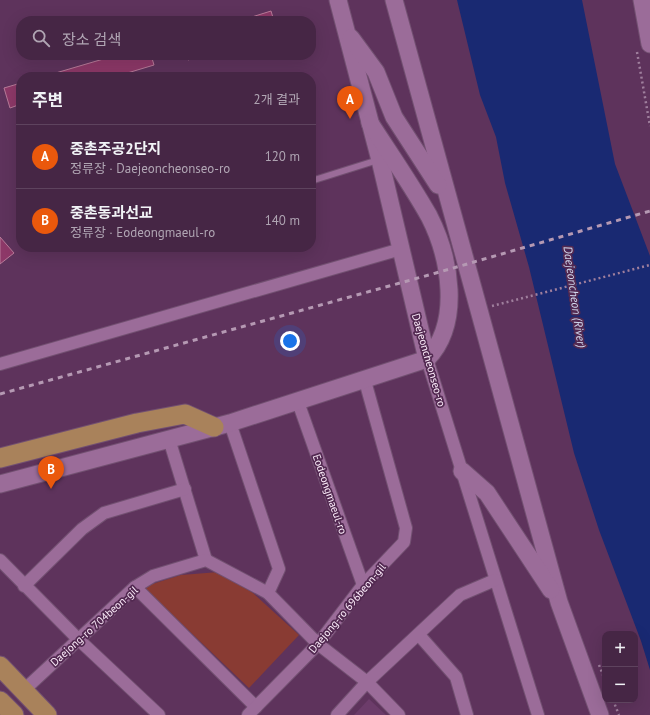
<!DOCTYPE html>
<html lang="ko">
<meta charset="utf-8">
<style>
:root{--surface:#462645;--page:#503250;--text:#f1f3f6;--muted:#b0a5b3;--line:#5e435e;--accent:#ea580c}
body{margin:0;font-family:"PT Sans","Noto Sans KR",sans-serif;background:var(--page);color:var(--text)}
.controls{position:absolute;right:12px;bottom:12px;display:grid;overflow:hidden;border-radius:8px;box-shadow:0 4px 16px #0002}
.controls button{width:36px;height:36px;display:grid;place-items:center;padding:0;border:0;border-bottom:1px solid var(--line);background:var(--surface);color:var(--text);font:20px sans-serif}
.you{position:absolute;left:290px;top:341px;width:14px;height:14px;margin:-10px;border:3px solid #fff;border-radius:50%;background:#1a73e8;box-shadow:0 0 0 6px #1a73e833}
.badge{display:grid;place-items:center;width:26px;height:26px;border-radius:50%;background:var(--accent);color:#fff;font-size:13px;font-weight:700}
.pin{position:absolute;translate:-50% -33px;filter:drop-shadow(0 1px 2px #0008)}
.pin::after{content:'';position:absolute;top:21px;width:14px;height:12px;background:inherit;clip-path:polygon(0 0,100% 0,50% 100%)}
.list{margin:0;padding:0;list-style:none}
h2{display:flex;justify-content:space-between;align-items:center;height:52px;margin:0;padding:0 16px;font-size:17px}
h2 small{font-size:13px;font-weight:400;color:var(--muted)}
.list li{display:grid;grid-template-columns:26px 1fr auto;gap:12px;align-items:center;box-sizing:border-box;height:64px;padding:0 16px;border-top:1px solid var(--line)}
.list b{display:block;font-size:15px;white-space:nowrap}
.list p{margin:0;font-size:13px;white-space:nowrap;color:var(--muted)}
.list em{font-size:13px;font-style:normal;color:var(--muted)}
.icon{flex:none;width:22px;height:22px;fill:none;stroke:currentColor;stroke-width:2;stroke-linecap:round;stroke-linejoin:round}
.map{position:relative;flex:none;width:650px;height:715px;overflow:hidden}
.search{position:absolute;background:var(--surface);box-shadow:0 4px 16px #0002;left:16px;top:16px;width:300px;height:44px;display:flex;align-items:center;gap:10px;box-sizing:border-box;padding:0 14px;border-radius:16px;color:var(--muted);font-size:15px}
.panel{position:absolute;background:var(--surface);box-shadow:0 4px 16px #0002;left:16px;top:72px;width:300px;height:180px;border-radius:16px}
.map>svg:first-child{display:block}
.built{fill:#6c3c6a}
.green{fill:#893b33}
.water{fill:#192972}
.building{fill:#8d3868;stroke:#b87b99}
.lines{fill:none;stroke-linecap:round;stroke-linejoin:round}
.lane-casing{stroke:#725071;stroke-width:8}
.street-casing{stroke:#725071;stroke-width:14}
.secondary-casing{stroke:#725071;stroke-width:19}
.primary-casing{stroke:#725071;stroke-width:21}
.path{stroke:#9f7f9d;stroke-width:2.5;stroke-dasharray:2 3;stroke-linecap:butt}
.lane{stroke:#9b6c99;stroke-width:6}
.street{stroke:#9b6c99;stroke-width:12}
.secondary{stroke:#9b6c99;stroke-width:17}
.primary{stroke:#a9825b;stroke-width:19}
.rail{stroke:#b599b3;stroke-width:3;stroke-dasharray:5 5;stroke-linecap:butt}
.labels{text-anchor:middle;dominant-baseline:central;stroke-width:3.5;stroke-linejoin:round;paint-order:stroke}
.street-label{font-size:11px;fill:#fdedfb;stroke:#522951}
.water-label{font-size:12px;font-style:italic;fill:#d0d8ee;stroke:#522951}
</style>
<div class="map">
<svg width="650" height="715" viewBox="0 0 650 715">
<rect width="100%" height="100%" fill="#5e335c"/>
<polygon class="built" points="369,699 386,715 354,715"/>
<polygon class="green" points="219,572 253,593 299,635 249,688 143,587 181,575"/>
<polygon class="water" points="457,0 582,0 615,164 650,256 650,670 641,641 599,530 574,453 529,267 505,183 496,137 480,95"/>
<g class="building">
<polygon points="271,11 274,21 239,21"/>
<polygon points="117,55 151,55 154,65 114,77 42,77"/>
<polygon points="186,55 202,55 188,60"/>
<polygon points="21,83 21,104 10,108 4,88"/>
<polygon points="0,237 14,253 0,264"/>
</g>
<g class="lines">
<defs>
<polyline id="lane" points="311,181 378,160"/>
<g id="street">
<polyline points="427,359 538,715"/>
<polyline points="0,364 401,249"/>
<polyline points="298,402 363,585"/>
<polyline points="230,423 279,569 268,593"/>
<polyline points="169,439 206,560"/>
<polyline points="0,560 78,639 159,715"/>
<polyline points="24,586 82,529 104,513 185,489"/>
<polyline points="135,587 256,707"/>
<polyline points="419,635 456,677 467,715"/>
<polyline points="24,690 135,587 153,576 206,560 268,593 318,644 367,682 399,715"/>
<polyline points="248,715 318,644 363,585 404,542 406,528 365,381"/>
<polyline points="337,715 367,682 460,595 495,580"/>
</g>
<g id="secondary">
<polyline points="338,0 380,160 427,359"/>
<polyline points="394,0 559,602 600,715"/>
<polyline points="642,0 650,44"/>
<polyline points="351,38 376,72 394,117 438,185"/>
<polyline points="462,471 487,493 551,590"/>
<path d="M0,484L230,423L427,359C462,323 450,257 429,216C411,184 390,154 370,123"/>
</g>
<g id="primary">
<polyline points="0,458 137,423 185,414 214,427"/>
<polyline points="0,666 47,715"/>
<polyline points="0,701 14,715"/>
</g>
</defs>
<use href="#lane" class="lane-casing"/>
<use href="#street" class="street-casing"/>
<use href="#secondary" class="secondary-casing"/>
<use href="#primary" class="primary-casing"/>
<g class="path">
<polyline points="637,52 650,126"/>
<polyline points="492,306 650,265"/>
<polyline points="599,665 605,680"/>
<polyline points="613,700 619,715"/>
</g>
<use href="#lane" class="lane"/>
<use href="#street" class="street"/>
<use href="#secondary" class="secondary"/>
<use href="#primary" class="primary"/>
<polyline class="rail" points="0,394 436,273 650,211"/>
</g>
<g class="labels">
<g class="street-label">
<text transform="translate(429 360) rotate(74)">Daejeoncheonseo-ro</text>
<text transform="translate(330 494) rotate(71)">Eodeongmaeul-ro</text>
<text transform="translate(347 608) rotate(-50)">Daejong-ro 696beon-gil</text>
<text transform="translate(94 626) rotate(-42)">Daejong-ro 704beon-gil</text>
</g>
<g class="water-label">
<text transform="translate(575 297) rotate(82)">Daejeoncheon (River)</text>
</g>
</g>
</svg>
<div class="controls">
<button>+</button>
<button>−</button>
</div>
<div class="you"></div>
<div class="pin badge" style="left:350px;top:119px">A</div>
<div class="pin badge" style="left:51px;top:489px">B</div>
<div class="search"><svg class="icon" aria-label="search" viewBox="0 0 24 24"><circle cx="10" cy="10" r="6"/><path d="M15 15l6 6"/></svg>장소 검색</div>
<section class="panel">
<h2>주변<small>2개 결과</small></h2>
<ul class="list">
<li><span class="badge">A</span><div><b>중촌주공2단지</b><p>정류장 · Daejeoncheonseo-ro</p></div><em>120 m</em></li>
<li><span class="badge">B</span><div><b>중촌동과선교</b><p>정류장 · Eodeongmaeul-ro</p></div><em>140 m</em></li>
</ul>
</section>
</div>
